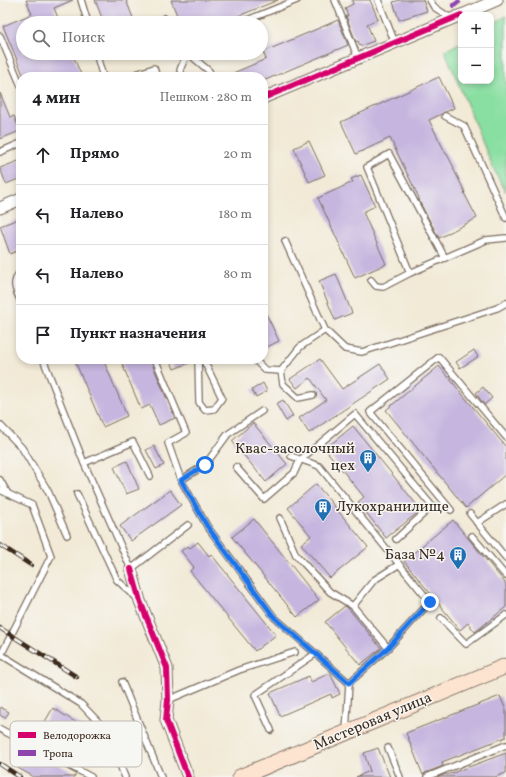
<!DOCTYPE html>
<html lang="ru">
<meta charset="utf-8">
<style>
:root{--surface:#fff;--page:#f2f2f2;--text:#202124;--muted:#757577;--line:#e0e0e0}
body{margin:0;font-family:Vollkorn,serif;background:var(--page);color:var(--text)}
.controls{position:absolute;right:12px;top:12px;display:grid;overflow:hidden;border-radius:8px;box-shadow:0 2px 6px #0003}
.controls button{width:36px;height:36px;display:grid;place-items:center;padding:0;border:0;border-bottom:1px solid var(--line);background:var(--surface);color:var(--text);font:20px sans-serif}
.stop{position:absolute;width:12px;height:12px;margin:-9px;border:3px solid #1a73e8;border-radius:50%;background:#fff}
.stop.end{background:#1a73e8;border-color:#fff;box-shadow:0 1px 4px #0008}
.list{margin:0;padding:0;list-style:none}
h2{display:flex;justify-content:space-between;align-items:center;height:52px;margin:0;padding:0 16px;font-size:17px}
h2 small{font-size:13px;font-weight:400;color:var(--muted)}
.list li{display:grid;grid-template-columns:26px 1fr auto;gap:12px;align-items:center;box-sizing:border-box;height:60px;padding:0 16px;border-top:1px solid var(--line)}
.list b{display:block;font-size:15px;white-space:nowrap}
.list em{font-size:13px;font-style:normal;color:var(--muted)}
.icon{flex:none;width:22px;height:22px;fill:none;stroke:currentColor;stroke-width:2;stroke-linecap:round;stroke-linejoin:round}
.map{position:relative;flex:none;width:506px;height:777px;overflow:hidden}
.search{position:absolute;background:var(--surface);box-shadow:0 2px 6px #0003;left:16px;top:16px;width:252px;height:44px;display:flex;align-items:center;gap:10px;box-sizing:border-box;padding:0 14px;border-radius:22px;color:var(--muted);font-size:15px}
.panel{position:absolute;background:var(--surface);box-shadow:0 2px 6px #0003;left:16px;top:72px;width:252px;height:292px;border-radius:16px}
.map>svg:first-child{display:block}
.green{fill:#89dfa2;stroke:#628460}
.building{fill:#c6b5df}
.lines{fill:none;stroke-linecap:round;stroke-linejoin:round}
.lane-casing{stroke:#7b6d5f;stroke-width:8}
.street-casing{stroke:#7b6d5f;stroke-width:13}
.secondary-casing{stroke:#7b6d5f;stroke-width:17}
.lane{stroke:#fff;stroke-width:5.5}
.street{stroke:#fff;stroke-width:11}
.secondary{stroke:#fde4d0;stroke-width:15}
.rail-casing{stroke:#3b2a1e;stroke-width:4.5}
.rail{stroke:#f6f6f2;stroke-width:3;stroke-dasharray:9;stroke-linecap:butt}
.quiet{stroke:#8e44ad;stroke-width:5;stroke-dasharray:10 5;stroke-linecap:butt}
.cycleway-casing{stroke:#f6f6f2;stroke-width:8}
.cycleway{stroke:#d6006c;stroke-width:6}
.route{stroke:#1a73e8;stroke-width:5}
.labels{text-anchor:middle;dominant-baseline:central;stroke-width:3;stroke-linejoin:round;paint-order:stroke}
.poi-label{font-size:15px;fill:#3b2a1e;stroke:#f6f6f2;text-anchor:end}
.street-label{font-size:15px;fill:#3b2a1e;stroke:#f6f6f2}
.key{fill:#f6f6f2;stroke:#beb9b2;stroke-width:1}
.key-label{font-size:11px;fill:#3b2a1e}
</style>
<div class="map">
<svg width="506" height="777" viewBox="0 0 506 777">
<rect width="100%" height="100%" fill="#f6f6f2"/>
<filter id="ink" filterUnits="userSpaceOnUse"><feTurbulence type="fractalNoise" baseFrequency=".025" numOctaves="2"/><feDisplacementMap in="SourceGraphic" scale="8" xChannelSelector="R" yChannelSelector="G"/><feConvolveMatrix kernelMatrix="1 2 1 2 8 2 1 2 1" color-interpolation-filters="sRGB"/></filter>
<filter id="wash" filterUnits="userSpaceOnUse"><feTurbulence type="fractalNoise" baseFrequency=".012" numOctaves="4" result="noise"/><feDisplacementMap in="SourceGraphic" scale="16" xChannelSelector="R" yChannelSelector="G"/><feGaussianBlur stdDeviation="0.9" result="paint"/><feColorMatrix in="noise" values="0 0 0 0 0 0 0 0 0 0 0 0 0 0 0 0 0 1.4 0 .05"/><feComposite in="paint" operator="in"/></filter>
<g filter="url(#wash)">
<rect width="100%" height="100%" fill="#f2ead7"/>
<polygon class="green" points="506,16 506,192 493,168 445,51 461,42 461,81 491,81 491,25"/>
<g id="blocks">
<g class="building">
<polygon points="26,0 73,0 54,8 60,23 23,23 23,53 72,53 82,77 24,77 3,26 32,14"/>
<polygon points="95,0 126,0 135,23 104,23"/>
<polygon points="171,0 278,0 221,23 180,23"/>
<polygon points="352,0 370,0 378,19 367,24 374,41 360,46 358,41 356,42 346,16 348,16 345,8 353,4"/>
<polygon points="400,0 423,0 427,11 399,20 393,2"/>
<polygon points="338,20 348,45 263,81 263,77 224,77 266,59 263,52"/>
<polygon points="439,77 454,108 429,120 446,154 447,154 454,168 453,168 465,192 464,193 477,218 439,238 418,199 419,198 390,138 356,154 341,122"/>
<polygon points="0,93 10,117 14,116 20,131 0,139"/>
<polygon points="309,141 325,175 309,182 294,148"/>
<polygon points="21,160 21,178 6,184 0,168"/>
<polygon points="361,175 375,206 363,212 386,264 355,278 318,198 353,182 351,179"/>
<polygon points="21,218 21,249 10,254 0,226"/>
<polygon points="336,274 352,313 335,320 319,281"/>
<polygon points="263,307 279,341 263,349"/>
<polygon points="474,350 478,357 460,368 456,362"/>
<polygon points="74,359 103,359 127,416 103,427"/>
<polygon points="120,359 150,359 175,418 159,425 150,405 141,409"/>
<polygon points="170,359 194,359 194,361 174,369"/>
<polygon points="320,359 342,389 380,364 390,379 309,433 299,418 326,400 310,378 297,388 290,379"/>
<polygon points="439,366 506,447 506,474 466,508 386,410"/>
<polygon points="263,383 267,391 256,397 252,390"/>
<polygon points="483,387 492,398 484,405 476,393"/>
<polygon points="283,400 293,416 286,421 276,404"/>
<polygon points="253,423 287,464 266,482 232,441"/>
<polygon points="353,426 421,510 386,538 358,502 364,497 325,449"/>
<polygon points="154,446 164,465 156,469 146,450"/>
<polygon points="127,461 139,489 126,494 114,467"/>
<polygon points="316,484 368,547 330,578 301,544 311,536 288,508"/>
<polygon points="170,490 181,505 131,541 120,526"/>
<polygon points="254,519 319,600 297,617 232,537"/>
<polygon points="453,520 506,584 506,607 475,632 468,623 460,630 404,561"/>
<polygon points="198,542 209,556 211,554 276,635 255,651 190,571 194,567 181,551 188,546 190,548"/>
<polygon points="345,606 348,608 381,648 360,665 325,622"/>
<polygon points="330,673 340,694 332,698 331,694 280,716 270,693 309,676 311,682"/>
<polygon points="500,696 506,710 506,737 442,762 443,766 425,773 423,775 406,733"/>
<polygon points="0,707 9,712 5,718 0,715"/>
<polygon points="53,708 99,737 81,767 34,742 35,741 34,740"/>
<polygon points="378,748 390,777 356,777 370,771 364,753"/>
<polygon points="30,749 76,774 74,777 34,777 18,768"/>
<polygon points="506,753 506,773 495,777 438,777 446,774 447,775"/>
</g>
</g>
</g>
<g filter="url(#ink)">
<use href="#blocks" fill-opacity="0" stroke="#7b6d5f" stroke-width="1"/>
<g class="lines">
<defs>
<g id="lane">
<polyline points="81,0 88,23"/>
<polyline points="335,0 358,58"/>
<polyline points="378,0 395,43"/>
<polyline points="430,0 434,7 452,19"/>
<polyline points="164,18 166,23"/>
<polyline points="240,23 297,0"/>
<polyline points="0,36 21,86"/>
<polyline points="96,53 103,77"/>
<polyline points="188,53 209,71 212,77"/>
<polyline points="127,77 154,68 157,77"/>
<polyline points="183,77 180,70 187,53"/>
<polyline points="445,116 464,126 506,218"/>
<polyline points="0,152 21,143"/>
<polyline points="285,241 325,330 345,349 362,352 497,308 506,303"/>
<path d="M21,270C11,284 15,288 21,302"/>
<polyline points="410,273 367,167 389,154 445,258"/>
<polyline points="371,280 376,286 383,287 410,273 486,240 506,238"/>
<polyline points="43,359 84,463 131,569 188,525"/>
<polyline points="155,359 186,433 168,443 181,480 207,526 274,617 349,683"/>
<polyline points="198,359 199,402 205,410 214,409 222,398 203,359"/>
<polyline points="254,359 265,370 281,371"/>
<polyline points="313,395 298,398 283,384 281,371 300,347 325,330"/>
<polyline points="0,425 22,448 48,491 67,535"/>
<polyline points="291,456 319,466 430,602 388,648"/>
<polyline points="84,463 133,442 150,476"/>
<polyline points="236,467 264,499 294,473 300,460 355,414 432,506 396,539"/>
<polyline points="0,480 8,494"/>
<polyline points="181,480 205,465 228,434 262,411"/>
<polyline points="0,490 32,505 51,556 1,655"/>
<polyline points="77,494 117,580 137,598"/>
<polyline points="451,510 370,412 439,357 506,437"/>
<polyline points="470,514 506,558"/>
<polyline points="280,518 296,555 330,592 353,606 388,648 349,683 346,732"/>
<polyline points="477,523 506,504"/>
<polyline points="472,536 506,576"/>
<polyline points="353,606 374,580 398,565"/>
<polyline points="441,618 466,644 506,615"/>
<polyline points="0,654 81,704 105,729 125,777"/>
<polyline points="122,682 161,777"/>
<polyline points="168,700 239,670 295,652"/>
<polyline points="0,729 91,777"/>
<polyline points="271,730 255,695 315,654"/>
<polyline points="388,748 400,777"/>
<polyline points="427,777 506,745"/>
</g>
<g id="street">
<polyline points="462,15 497,0"/>
<polyline points="263,98 461,15"/>
<polyline points="0,208 21,199"/>
<polyline points="131,569 140,601 167,668 168,700 166,720 188,777"/>
</g>
<polyline id="secondary" points="240,777 506,666"/>
</defs>
<use href="#lane" class="lane-casing"/>
<use href="#street" class="street-casing"/>
<use href="#secondary" class="secondary-casing"/>
<use href="#lane" class="lane"/>
<use href="#street" class="street"/>
<use href="#secondary" class="secondary"/>
<defs>
<g id="rail">
<polyline points="0,545 31,565"/>
<polyline points="0,628 77,677"/>
<polyline points="0,764 20,777"/>
</g>
</defs>
<use href="#rail" class="rail-casing"/>
<use href="#rail" class="rail"/>
<polyline class="quiet" points="452,7 461,0"/>
<defs>
<g id="cycleway">
<polyline points="263,98 461,15"/>
<polyline points="131,569 140,601 167,668 168,700 166,720 188,777"/>
</g>
</defs>
<use href="#cycleway" class="cycleway-casing"/>
<use href="#cycleway" class="cycleway"/>
</g>
</g>
<g class="lines" filter="url(#ink)">
<polyline class="route" points="205,465 181,480 207,526 274,617 349,683 388,648 430,602"/>
</g>
<defs>
<symbol id="building-pin" viewBox="-11 -11 22 30"><path d="M0 17L-7.5 6A9.5 9.5 0 1 1 7.5 6Z" fill="#1f6fb2" stroke="#f6f6f2"/><path d="M-4-6H4V6H1V3H-1V6H-4ZM-2.5-4.3h1.7v1.8h-1.7ZM.8-4.3h1.7v1.8H.8ZM-2.5-1h1.7V.8h-1.7ZM.8-1h1.7V.8H.8Z" fill="#fff"/></symbol>
</defs>
<g fill-rule="evenodd">
<use href="#building-pin" x="358" y="448" width="20" height="27"/>
<use href="#building-pin" x="313" y="497" width="20" height="27"/>
<use href="#building-pin" x="448" y="545" width="20" height="27"/>
</g>
<g class="labels">
<g class="poi-label">
<text x="355" y="449">Квас-засолочный<tspan x="355" dy="17">цех</tspan></text>
<text x="336" y="507" text-anchor="start">Лукохранилище</text>
<text x="445" y="555">База №4</text>
</g>
<g class="street-label">
<text transform="translate(373 722) rotate(-23)">Мастеровая улица</text>
</g>
</g>
<rect x="10" y="721" width="132" height="46" rx="6" class="key"/>
<rect x="18" y="732" width="18" height="6" fill="#d6006c"/>
<rect x="18" y="750" width="18" height="6" fill="#8e44ad"/>
<g class="key-label">
<text x="43" y="739">Велодорожка</text>
<text x="43" y="757">Тропа</text>
</g>
</svg>
<div class="controls">
<button>+</button>
<button>−</button>
</div>
<div class="stop" style="left:205px;top:465px"></div>
<div class="stop end" style="left:430px;top:602px"></div>
<div class="search"><svg class="icon" aria-label="search" viewBox="0 0 24 24"><circle cx="10" cy="10" r="6"/><path d="M15 15l6 6"/></svg>Поиск</div>
<section class="panel">
<h2>4 мин<small>Пешком · 280 m</small></h2>
<ul class="list">
<li><svg class="icon" aria-label="ahead" viewBox="0 0 24 24"><path d="M12 20V5M6 11l6-6 6 6"/></svg><div><b>Прямо</b></div><em>20 m</em></li>
<li><svg class="icon" aria-label="left" viewBox="0 0 24 24"><path d="M17 20v-9H6M10 6l-5 5 5 5"/></svg><div><b>Налево</b></div><em>180 m</em></li>
<li><svg class="icon" aria-label="left" viewBox="0 0 24 24"><path d="M17 20v-9H6M10 6l-5 5 5 5"/></svg><div><b>Налево</b></div><em>80 m</em></li>
<li><svg class="icon" aria-label="arrive" viewBox="0 0 24 24"><path d="M6 21V4h12l-3 4 3 4H6"/></svg><div><b>Пункт назначения</b></div></li>
</ul>
</section>
</div>
